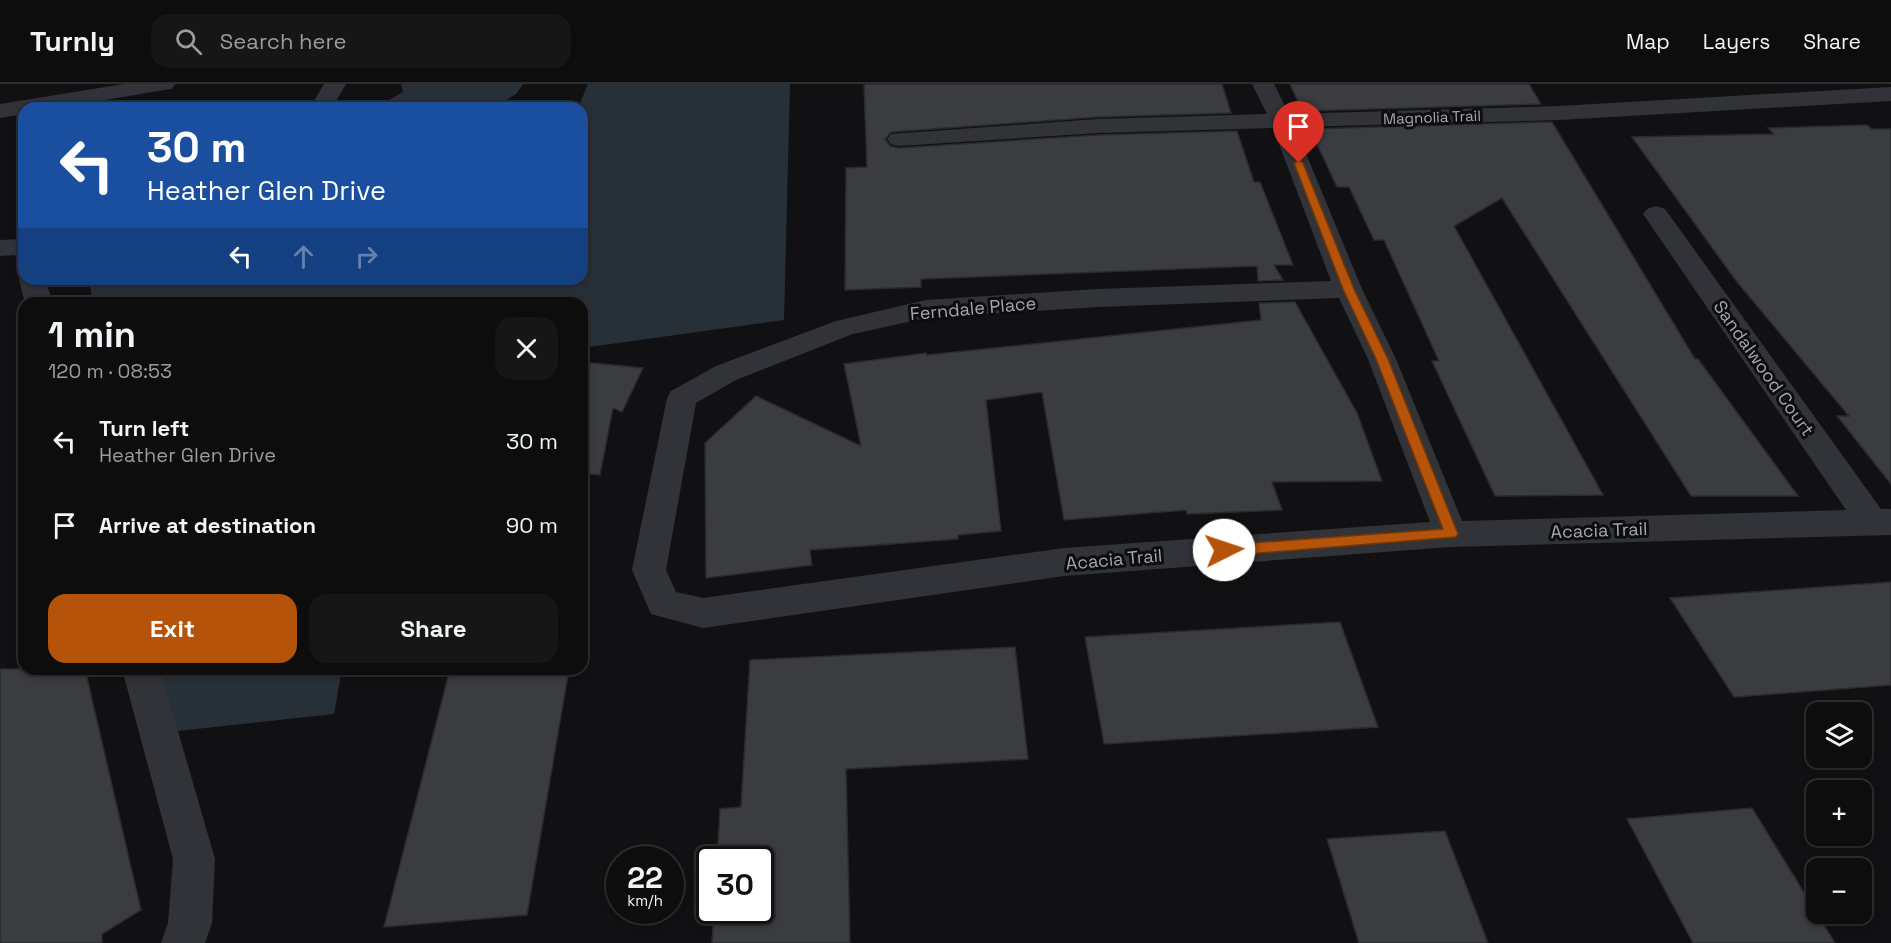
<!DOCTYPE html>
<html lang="en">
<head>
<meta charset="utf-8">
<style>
  :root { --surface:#0d0d0e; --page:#161617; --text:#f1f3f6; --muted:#9a9c9e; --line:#2d2d2e; --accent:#b45309 }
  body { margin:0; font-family:"Space Grotesk",sans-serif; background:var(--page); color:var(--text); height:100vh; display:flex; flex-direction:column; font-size:22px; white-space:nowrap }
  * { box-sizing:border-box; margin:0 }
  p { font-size:20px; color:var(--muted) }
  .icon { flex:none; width:33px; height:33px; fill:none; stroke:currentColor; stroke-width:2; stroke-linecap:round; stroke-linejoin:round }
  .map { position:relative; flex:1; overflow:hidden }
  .panel { position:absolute; left:18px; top:213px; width:570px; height:378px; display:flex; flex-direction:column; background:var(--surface); border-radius:18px; box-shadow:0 3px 9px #0003,0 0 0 2px var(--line) }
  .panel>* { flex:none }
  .top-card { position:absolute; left:18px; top:18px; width:570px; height:183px; border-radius:18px; box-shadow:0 3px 9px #0003,0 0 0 2px var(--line); background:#1a4fa0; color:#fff; overflow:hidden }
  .tools { position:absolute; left:1806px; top:618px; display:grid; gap:12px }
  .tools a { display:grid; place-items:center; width:66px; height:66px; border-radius:12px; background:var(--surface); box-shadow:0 3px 9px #0003,0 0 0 2px var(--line); font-size:30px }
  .speed { position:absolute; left:606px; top:762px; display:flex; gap:12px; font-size:30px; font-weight:700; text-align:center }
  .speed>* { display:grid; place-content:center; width:78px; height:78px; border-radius:50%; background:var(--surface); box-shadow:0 3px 9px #0003,0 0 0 2px var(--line); line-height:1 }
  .speed small { font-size:15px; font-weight:400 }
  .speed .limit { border:3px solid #111; border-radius:9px; background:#fff; color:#111 }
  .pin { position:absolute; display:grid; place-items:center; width:51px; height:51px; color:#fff; margin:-62px -26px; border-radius:50% 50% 50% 0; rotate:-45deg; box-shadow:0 0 6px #0007 }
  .pin .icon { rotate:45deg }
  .me { position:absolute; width:66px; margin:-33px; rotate:86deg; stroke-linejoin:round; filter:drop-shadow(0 0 4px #0008) }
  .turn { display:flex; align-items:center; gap:21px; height:126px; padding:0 30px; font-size:27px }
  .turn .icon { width:78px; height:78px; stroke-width:2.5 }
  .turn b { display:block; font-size:42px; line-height:51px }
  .lanes { display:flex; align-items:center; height:57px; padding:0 30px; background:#0003; justify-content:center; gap:30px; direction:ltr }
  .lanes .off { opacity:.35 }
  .round { display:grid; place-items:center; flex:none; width:63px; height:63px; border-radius:18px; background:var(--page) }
  .headline { display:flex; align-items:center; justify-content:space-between; height:102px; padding:0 30px }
  h1 { font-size:36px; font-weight:800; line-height:45px }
  .primary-button { display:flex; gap:12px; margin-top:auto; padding:12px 30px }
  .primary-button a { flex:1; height:69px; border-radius:18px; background:var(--accent); color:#fff; font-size:24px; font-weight:800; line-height:69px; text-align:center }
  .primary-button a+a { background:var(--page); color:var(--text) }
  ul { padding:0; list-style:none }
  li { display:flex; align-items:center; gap:18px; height:84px; padding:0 30px }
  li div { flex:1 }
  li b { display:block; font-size:22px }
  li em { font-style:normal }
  header { display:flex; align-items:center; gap:36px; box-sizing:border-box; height:84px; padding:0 30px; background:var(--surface); border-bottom:2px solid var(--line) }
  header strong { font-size:28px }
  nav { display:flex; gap:33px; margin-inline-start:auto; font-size:21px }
  .search { width:420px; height:54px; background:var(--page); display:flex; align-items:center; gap:15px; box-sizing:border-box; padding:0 21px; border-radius:18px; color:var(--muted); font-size:22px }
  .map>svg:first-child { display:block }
  .water { fill:#273037 }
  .building { fill:#3b3c40; stroke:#2b2b2f; stroke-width:1.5 }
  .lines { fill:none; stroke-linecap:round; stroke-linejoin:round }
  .minor { fill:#323338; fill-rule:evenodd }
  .route { fill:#b45309; stroke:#753606; stroke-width:1.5 }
  .labels { text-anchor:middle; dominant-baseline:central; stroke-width:6; stroke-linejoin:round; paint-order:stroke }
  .far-street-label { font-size:15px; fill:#a2a8b4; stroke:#0d0c0e }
  .street-label { font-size:18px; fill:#a2a8b4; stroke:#0d0c0e }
</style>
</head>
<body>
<header>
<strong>Turnly</strong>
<div class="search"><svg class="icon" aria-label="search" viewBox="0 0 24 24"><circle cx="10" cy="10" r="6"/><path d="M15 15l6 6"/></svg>Search here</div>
<nav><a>Map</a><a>Layers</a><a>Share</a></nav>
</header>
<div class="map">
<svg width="1891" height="859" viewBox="0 0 1891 859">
  <rect width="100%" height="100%" fill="#111113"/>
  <g class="water">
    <path d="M 401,0 L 523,0 L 516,10 L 493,24 L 375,24 L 403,8 Z"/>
    <path d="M 588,0 L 790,0 L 784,236 L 582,264 L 582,219 L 93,219 L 89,195 L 582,195 L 582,24 L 578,24 Z"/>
    <path d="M 157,585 L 342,585 L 334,630 L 168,648 Z"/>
  </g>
  <g class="building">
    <path d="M 864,0 L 1222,0 L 1231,29 L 1098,33 L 891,48 L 885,55 L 890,62 L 899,64 L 1098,51 L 1237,47 L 1254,98 L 1260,98 L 1293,181 L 1274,181 L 1283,196 L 1258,197 L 1257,182 L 921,195 L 921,203 L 845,206 L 846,84 L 867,83 Z"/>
    <path d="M 1290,0 L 1529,0 L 1541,20 L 1302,27 Z"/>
    <path d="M 1552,38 L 1695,275 L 1698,275 L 1798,412 L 1691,412 L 1502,114 L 1454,142 L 1603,411 L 1495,412 L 1432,277 L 1439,277 L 1384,156 L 1374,156 L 1349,103 L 1337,103 L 1310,45 Z"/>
    <path d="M 1867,41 L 1872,45 L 1891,45 L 1891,400 L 1837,332 L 1849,332 L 1737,198 L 1632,53 L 1774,50 L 1768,44 Z"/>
    <path d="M 1295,218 L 1357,329 L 1382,397 L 1272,398 L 1282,426 L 1187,430 L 1186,426 L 1064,436 L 1042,308 L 986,316 L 1001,447 L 958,451 L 958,455 L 810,466 L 812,481 L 706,494 L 705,359 L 756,312 L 861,362 L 844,280 L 926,269 L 927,271 L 1261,236 L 1259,219 Z"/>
    <path d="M 582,278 L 643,284 L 622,328 L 613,324 L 600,391 L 582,389 Z"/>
    <path d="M 1891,498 L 1891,601 L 1734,613 L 1670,514 Z"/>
    <path d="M 1340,538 L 1378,643 L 1104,660 L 1085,553 Z"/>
    <path d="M 1015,563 L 1028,675 L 846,685 L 850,859 L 712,859 L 714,826 L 760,826 L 760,776 L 717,776 L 720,725 L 741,723 L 750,576 Z"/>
    <path d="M 0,585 L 85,585 L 141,826 L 102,850 L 102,859 L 0,859 Z"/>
    <path d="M 450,585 L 569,585 L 527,831 L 384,843 Z"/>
    <path d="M 1752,724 L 1835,859 L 1693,859 L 1627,735 Z"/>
    <path d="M 1445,747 L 1488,859 L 1359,859 L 1327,755 Z"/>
  </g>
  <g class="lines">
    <g class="minor">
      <path d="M 124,0 L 175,0 L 172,5 L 164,6 L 58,24 L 24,24 L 24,30 L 0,34 L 0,20 Z"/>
      <path d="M 324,0 L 346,0 L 332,24 L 310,24 Z"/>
      <path d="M 1252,0 L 1274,0 L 1289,30 L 1559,22 L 1891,3 L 1891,17 L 1559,36 L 1295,43 L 1362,205 L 1396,275 L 1462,437 L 1846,426 L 1643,130 L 1647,125 L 1656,122 L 1665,125 L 1881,425 L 1891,425 L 1891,451 L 1451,463 L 1064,492 L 703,544 L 651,530 L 632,486 L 667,314 L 671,307 L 716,282 L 836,237 L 926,216 L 1098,205 L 1331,197 L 1273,44 L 1098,49 L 899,62 L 891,60 L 887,55 L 891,50 L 1098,35 L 1267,30 ZM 1339,214 L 1368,275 L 1430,438 L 1064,464 L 703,514 L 676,508 L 666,486 L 696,319 L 736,296 L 853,250 L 926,234 L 1098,223 Z"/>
      <path d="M 24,155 L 24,175 L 14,171 L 0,172 L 0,156 Z"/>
      <path d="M 23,189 L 24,195 L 45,195 L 53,219 L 25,219 L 19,195 Z"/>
      <path d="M 122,585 L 160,585 L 215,775 L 212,839 L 205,859 L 161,859 L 168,839 L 173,775 Z"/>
    </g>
  </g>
  <path class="route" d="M 1299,76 L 1303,79 L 1354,205 L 1388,275 L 1458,450 L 1456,453 L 1224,472 L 1217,466 L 1224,461 L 1443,445 L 1376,275 L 1343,205 L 1294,79 Z"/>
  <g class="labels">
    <g class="far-street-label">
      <text transform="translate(1432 33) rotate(-2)">Magnolia Trail</text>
    </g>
    <g class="street-label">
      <text transform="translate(973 224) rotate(-5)">Ferndale Place</text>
      <text transform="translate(1764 284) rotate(55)">Sandalwood Court</text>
      <text transform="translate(1599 446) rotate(-2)">Acacia Trail</text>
      <text transform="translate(1114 475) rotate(-5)">Acacia Trail</text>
    </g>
  </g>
</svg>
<div class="tools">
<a><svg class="icon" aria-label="layers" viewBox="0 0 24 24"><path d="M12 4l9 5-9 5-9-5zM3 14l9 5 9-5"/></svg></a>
<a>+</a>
<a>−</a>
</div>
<div class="speed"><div>22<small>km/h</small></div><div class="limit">30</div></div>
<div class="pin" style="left:1299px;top:79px;background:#d93025"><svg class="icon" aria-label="arrive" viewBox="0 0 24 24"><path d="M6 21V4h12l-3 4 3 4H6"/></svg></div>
<svg class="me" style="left:1224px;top:466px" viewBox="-20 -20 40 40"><circle r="19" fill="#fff"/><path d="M0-13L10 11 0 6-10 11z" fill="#b45309"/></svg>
<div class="top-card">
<div class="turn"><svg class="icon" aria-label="left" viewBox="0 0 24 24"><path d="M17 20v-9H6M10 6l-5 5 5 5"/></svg><div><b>30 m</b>Heather Glen Drive</div></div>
<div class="lanes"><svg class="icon" aria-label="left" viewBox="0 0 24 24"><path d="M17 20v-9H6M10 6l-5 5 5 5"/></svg><svg class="icon off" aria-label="ahead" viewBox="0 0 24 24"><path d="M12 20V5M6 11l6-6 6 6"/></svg><svg class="icon off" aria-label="right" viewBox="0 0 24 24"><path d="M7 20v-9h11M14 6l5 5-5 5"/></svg></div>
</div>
<section class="panel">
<div class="headline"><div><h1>1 min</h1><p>120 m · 08:53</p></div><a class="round"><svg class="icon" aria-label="close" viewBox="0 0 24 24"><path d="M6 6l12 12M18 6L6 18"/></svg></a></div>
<ul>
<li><svg class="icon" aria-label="left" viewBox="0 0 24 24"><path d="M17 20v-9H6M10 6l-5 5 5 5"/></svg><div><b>Turn left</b><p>Heather Glen Drive</p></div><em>30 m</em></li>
<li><svg class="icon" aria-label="arrive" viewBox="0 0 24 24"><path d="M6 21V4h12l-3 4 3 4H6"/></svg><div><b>Arrive at destination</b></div><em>90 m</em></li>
</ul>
<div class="primary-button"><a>Exit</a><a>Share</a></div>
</section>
</div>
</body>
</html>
